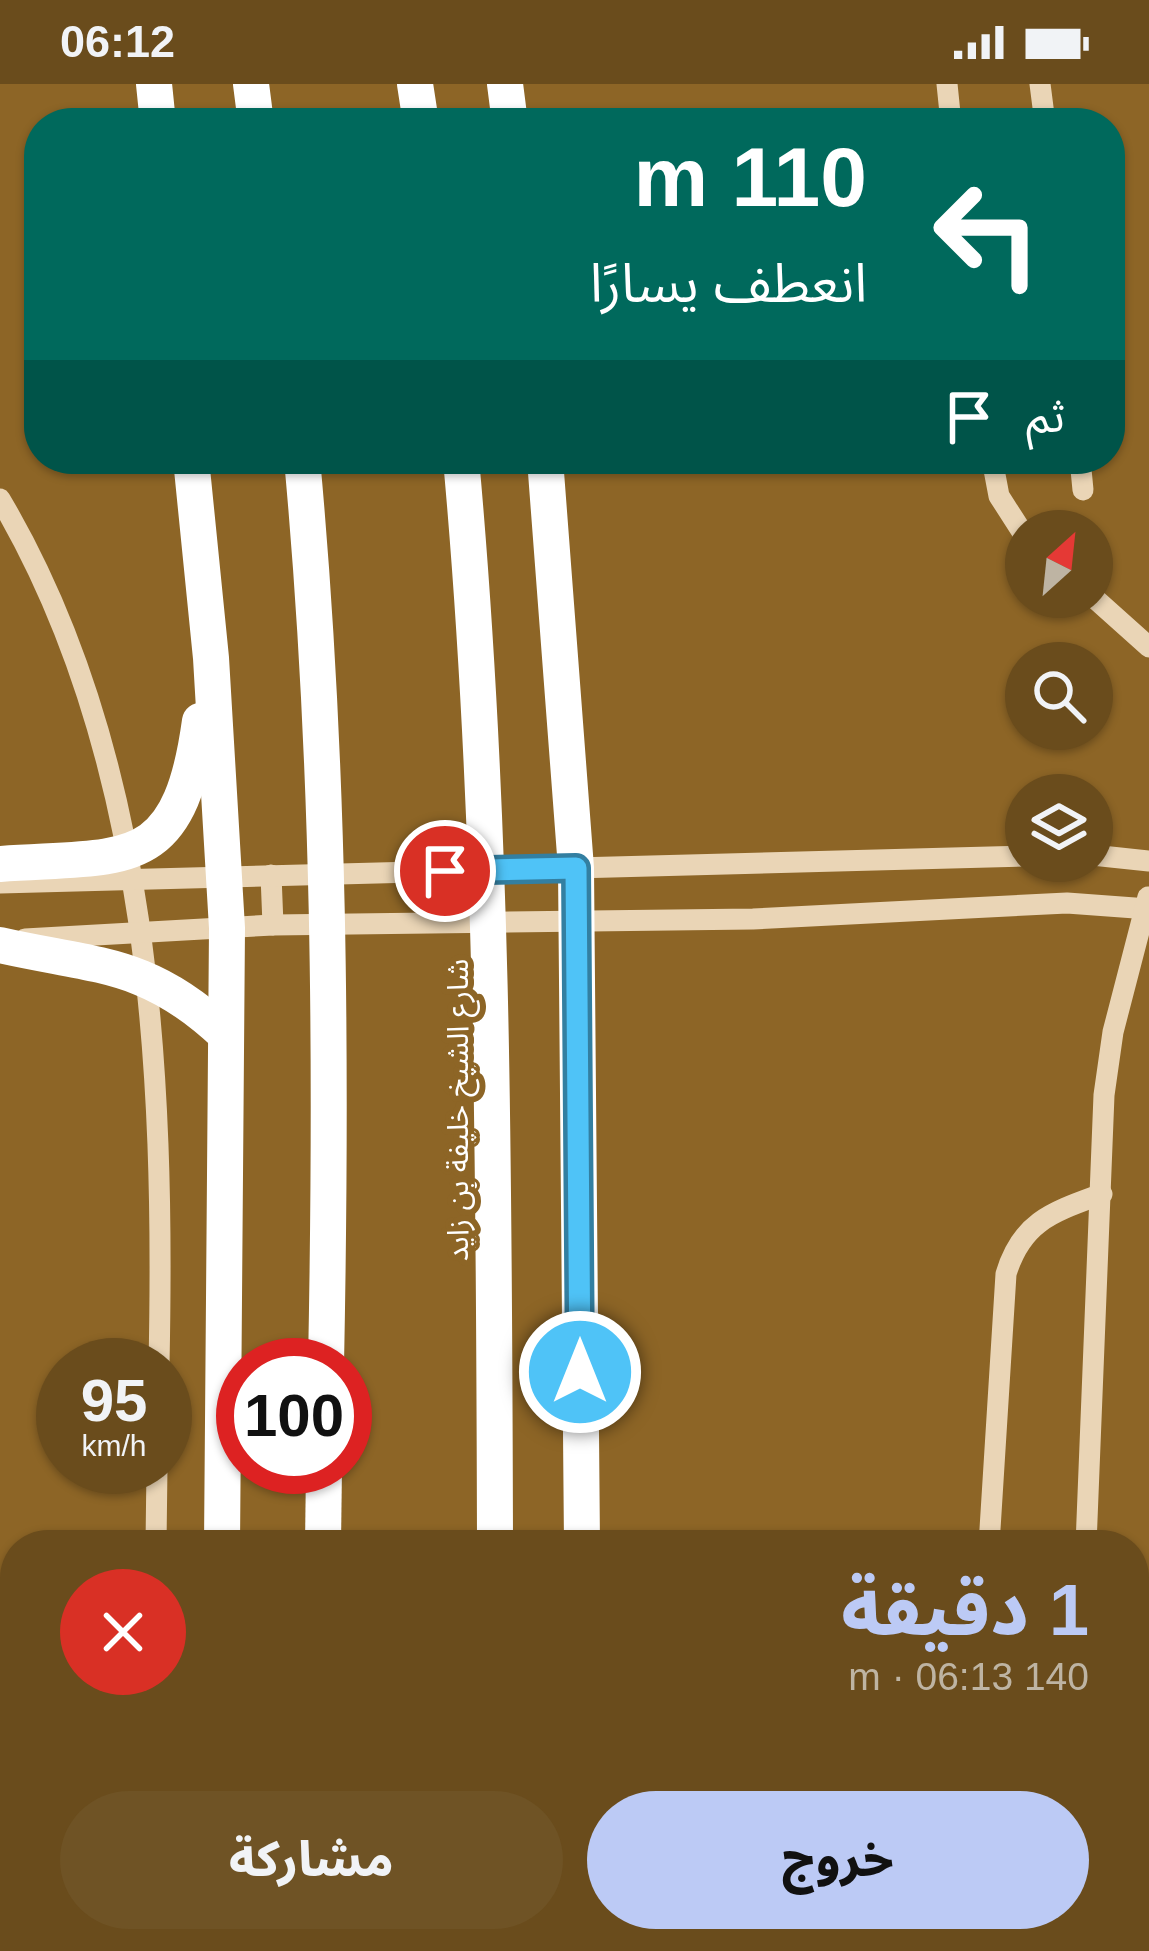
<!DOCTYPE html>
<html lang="ar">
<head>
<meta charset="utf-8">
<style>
  :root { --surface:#6a4c1c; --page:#6f5325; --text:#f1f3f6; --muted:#beb4a3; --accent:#bccaf5 }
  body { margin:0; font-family:Helvetica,"Noto Sans Arabic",sans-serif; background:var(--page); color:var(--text); direction:rtl; height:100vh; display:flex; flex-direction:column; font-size:45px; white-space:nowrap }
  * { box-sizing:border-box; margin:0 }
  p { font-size:39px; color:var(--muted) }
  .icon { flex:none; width:66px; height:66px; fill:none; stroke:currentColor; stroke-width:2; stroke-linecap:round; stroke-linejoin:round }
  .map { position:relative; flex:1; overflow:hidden; direction:ltr }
  .drawer { position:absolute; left:0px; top:1446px; width:1149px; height:423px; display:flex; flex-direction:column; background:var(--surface); border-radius:48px 48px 0 0; box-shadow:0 3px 9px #0004; direction:rtl }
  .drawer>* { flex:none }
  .top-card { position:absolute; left:24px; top:24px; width:1101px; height:366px; border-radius:48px; box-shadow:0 3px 9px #0004; direction:rtl; background:#00695c; color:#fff; overflow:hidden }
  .needle { width:78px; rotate:27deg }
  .buttons { position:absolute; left:1005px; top:426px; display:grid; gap:24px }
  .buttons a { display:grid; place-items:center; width:108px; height:108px; border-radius:50%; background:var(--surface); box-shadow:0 3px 9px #0004; font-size:60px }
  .speed { position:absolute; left:36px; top:1254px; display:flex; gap:24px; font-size:60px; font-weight:700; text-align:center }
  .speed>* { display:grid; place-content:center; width:156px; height:156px; border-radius:50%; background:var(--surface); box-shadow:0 3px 9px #0004; line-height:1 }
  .speed small { font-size:30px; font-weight:400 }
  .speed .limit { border:18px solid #d22; background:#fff; color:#111 }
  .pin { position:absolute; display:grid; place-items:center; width:102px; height:102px; color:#fff; margin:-51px; border:6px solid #fff; border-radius:50%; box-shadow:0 3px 12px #0007 }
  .me { position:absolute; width:132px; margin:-66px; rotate:0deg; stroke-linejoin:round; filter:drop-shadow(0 0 9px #0008) }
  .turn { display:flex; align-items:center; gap:42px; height:252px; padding:0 60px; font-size:54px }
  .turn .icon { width:156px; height:156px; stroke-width:2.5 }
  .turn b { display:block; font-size:84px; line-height:102px }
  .then { display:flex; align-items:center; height:114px; padding:0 60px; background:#0003; gap:24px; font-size:45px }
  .round { display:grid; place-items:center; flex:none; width:126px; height:126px; border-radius:63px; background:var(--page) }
  .summary { display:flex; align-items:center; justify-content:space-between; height:204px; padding:0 60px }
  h1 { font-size:72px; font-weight:800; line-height:90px; color:var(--accent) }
  .button { display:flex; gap:24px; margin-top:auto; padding:24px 60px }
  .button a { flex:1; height:138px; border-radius:72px; background:var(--accent); color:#111; font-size:48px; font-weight:800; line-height:138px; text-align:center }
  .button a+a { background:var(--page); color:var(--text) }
  .status { display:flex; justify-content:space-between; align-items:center; height:84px; padding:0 60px; background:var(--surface); direction:ltr }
  .status svg { height:33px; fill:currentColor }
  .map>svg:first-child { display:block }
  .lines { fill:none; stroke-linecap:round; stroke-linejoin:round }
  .minor { stroke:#ead5b6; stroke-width:21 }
  .highway { stroke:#fff; stroke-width:36 }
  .route-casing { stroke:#337fa1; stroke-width:30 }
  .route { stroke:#4fc3f7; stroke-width:21 }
  .labels { text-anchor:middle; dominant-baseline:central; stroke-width:12; stroke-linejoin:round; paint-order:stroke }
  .street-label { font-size:30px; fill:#fff; stroke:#8d6526 }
</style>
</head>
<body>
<div class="status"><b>06:12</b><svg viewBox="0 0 49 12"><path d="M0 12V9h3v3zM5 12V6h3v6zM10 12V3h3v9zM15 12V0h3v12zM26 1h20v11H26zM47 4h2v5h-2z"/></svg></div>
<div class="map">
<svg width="1149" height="1867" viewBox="0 0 1149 1867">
  <rect width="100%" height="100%" fill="#8d6526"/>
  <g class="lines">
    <g class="minor">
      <path d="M 947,0 L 951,39"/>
      <path d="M 1040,0 L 1045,39"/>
      <path d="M 992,375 L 999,412 L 1026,454"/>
      <path d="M 1080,375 L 1083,406"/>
      <path d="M 0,415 C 151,670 165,992 159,1281"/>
      <path d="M 1092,512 L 1149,563"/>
      <path d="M 1092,771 L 1149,777"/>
      <path d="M 271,791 L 273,841"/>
      <path d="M 0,799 L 1026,772"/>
      <path d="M 25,855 L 273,841 L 753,835 L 1067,819 L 1149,825"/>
      <path d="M 156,1461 L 157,1383"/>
      <path d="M 989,1461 L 1006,1190 C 1022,1137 1053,1128 1102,1110"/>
      <path d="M 1086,1461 L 1104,1011 L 1113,948 L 1148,813"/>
      <path d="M 1134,1830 L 1149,1851"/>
      <path d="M 147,1867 L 147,1854"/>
      <path d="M 969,1867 L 970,1854"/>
    </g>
    <g class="highway">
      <path d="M 154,0 L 158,39"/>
      <path d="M 251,0 L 256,39"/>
      <path d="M 415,0 L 421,39"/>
      <path d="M 505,0 L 510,39"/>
      <path d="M 191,375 L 211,574 L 227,844 L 222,1461"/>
      <path d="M 302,375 C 330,677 332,978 326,1281"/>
      <path d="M 461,375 C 494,737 494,1098 495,1461"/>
      <path d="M 545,375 L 576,784 L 582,1461"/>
      <path d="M 0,780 C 126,771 179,790 200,637"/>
      <path d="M 0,861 C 97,883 148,877 226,951"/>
      <path d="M 323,1461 L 324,1383"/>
      <path d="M 240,1854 L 241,1867"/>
      <path d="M 496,1854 L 496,1867"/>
      <path d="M 587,1854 L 587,1867"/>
      <path d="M 316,1867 L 316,1854"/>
    </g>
  </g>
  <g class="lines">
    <defs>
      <path id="route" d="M 445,787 L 576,784 L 580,1288"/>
    </defs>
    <use href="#route" class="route-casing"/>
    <use href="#route" class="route"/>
  </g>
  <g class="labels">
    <g class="street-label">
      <text transform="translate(457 1026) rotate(-90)">شارع الشيخ خليفة بن زايد</text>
    </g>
  </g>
</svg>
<div class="buttons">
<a><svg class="needle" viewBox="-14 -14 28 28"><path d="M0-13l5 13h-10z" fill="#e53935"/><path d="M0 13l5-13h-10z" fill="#beb4a3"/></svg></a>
<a><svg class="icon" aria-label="search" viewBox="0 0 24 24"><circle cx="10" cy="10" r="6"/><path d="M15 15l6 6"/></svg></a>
<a><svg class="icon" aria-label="layers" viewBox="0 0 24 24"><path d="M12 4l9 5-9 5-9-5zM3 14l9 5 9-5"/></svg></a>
</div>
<div class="speed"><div>95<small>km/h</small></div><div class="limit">100</div></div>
<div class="pin" style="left:445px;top:787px;background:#d93025"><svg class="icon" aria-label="arrive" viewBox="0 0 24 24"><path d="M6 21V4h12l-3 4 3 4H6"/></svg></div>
<svg class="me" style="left:580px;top:1288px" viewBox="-20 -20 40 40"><circle r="17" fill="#4fc3f7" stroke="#fff" stroke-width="3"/><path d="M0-11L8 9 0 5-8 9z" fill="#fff"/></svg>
<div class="top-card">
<div class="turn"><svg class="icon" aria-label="left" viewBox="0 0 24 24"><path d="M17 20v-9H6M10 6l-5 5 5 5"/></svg><div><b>110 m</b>انعطف يسارًا</div></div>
<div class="then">ثم<svg class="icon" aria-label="arrive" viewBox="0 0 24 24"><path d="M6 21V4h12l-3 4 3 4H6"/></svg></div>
</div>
<section class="drawer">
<div class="summary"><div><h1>1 دقيقة</h1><p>140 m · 06:13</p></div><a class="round" style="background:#d93025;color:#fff"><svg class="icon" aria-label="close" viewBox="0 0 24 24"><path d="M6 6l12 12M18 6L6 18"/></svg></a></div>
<div class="button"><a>خروج</a><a>مشاركة</a></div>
</section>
</div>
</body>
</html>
